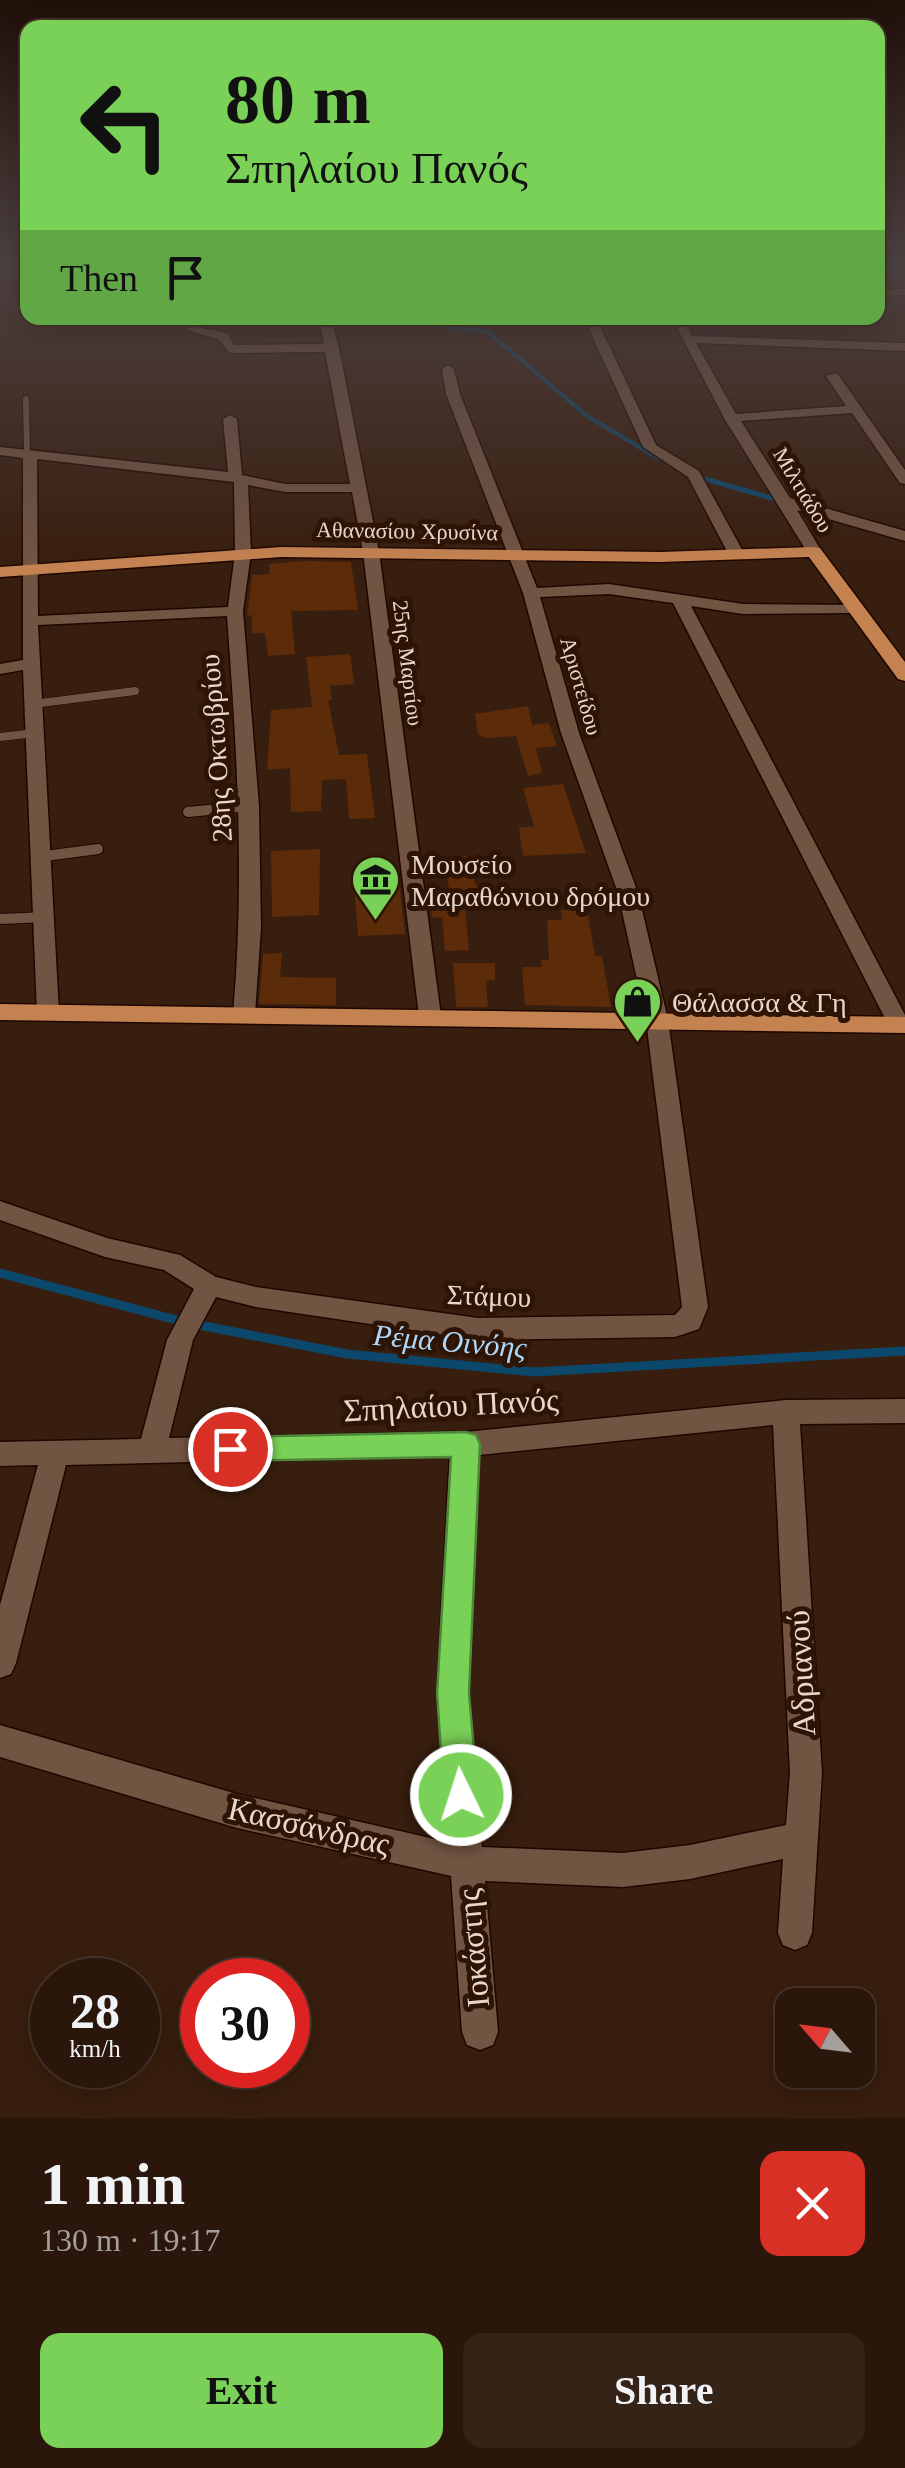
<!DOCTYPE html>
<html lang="en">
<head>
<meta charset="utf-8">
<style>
  :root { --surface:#2a160a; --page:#362318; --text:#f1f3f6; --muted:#a59f9c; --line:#46352b; --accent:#7ad157 }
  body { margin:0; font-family:Georgia,serif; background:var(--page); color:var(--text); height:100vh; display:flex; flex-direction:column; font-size:38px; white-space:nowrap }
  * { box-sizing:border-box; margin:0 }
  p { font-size:32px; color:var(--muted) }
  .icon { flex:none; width:55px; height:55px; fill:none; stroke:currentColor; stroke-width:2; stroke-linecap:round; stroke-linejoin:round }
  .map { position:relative; height:2118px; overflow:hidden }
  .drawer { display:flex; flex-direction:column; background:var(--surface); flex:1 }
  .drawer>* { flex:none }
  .top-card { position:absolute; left:20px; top:20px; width:865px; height:305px; border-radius:20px; box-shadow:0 5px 25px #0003,0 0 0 2px var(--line); background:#7ad157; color:#111; overflow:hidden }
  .needle { width:65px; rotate:298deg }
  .controls { position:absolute; left:775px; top:1988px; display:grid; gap:20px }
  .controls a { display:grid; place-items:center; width:100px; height:100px; border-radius:20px; background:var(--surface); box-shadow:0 5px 25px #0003,0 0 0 2px var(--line); font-size:50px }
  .speed { position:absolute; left:30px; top:1958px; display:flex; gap:20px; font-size:50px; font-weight:700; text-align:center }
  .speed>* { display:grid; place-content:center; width:130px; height:130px; border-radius:50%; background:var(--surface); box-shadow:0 5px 25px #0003,0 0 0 2px var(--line); line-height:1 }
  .speed small { font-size:25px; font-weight:400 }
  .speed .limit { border:15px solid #d22; background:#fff; color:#111 }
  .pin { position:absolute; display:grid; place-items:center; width:85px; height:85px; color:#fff; margin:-42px; border:5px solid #fff; border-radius:50%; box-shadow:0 2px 10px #0007 }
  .me { position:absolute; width:110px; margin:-55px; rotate:356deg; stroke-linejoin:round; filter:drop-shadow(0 0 8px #0008) }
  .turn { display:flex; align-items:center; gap:35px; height:210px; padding:0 40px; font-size:45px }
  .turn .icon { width:130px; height:130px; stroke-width:2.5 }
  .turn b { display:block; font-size:70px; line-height:85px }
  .then { display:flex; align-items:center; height:95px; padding:0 40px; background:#0003; gap:20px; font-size:38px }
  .round { display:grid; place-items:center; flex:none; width:105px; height:105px; border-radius:20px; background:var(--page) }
  .head { display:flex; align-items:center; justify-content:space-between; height:170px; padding:0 40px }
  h1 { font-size:60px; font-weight:800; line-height:75px }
  .cta { display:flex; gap:20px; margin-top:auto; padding:20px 40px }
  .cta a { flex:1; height:115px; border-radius:20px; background:var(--accent); color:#111; font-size:40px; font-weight:800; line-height:115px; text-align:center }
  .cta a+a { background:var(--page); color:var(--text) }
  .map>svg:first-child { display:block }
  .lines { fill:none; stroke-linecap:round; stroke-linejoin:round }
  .stream-far2 { stroke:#0c486c; stroke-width:4 }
  .stream-far1 { stroke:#0c486c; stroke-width:5 }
  .stream { stroke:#0c486c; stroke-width:9 }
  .building { fill:#5c2b09 }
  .service-far2-casing { stroke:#1e0700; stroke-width:8 }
  .service-far1-casing { stroke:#1e0700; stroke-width:9 }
  .service-casing { stroke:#1e0700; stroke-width:12 }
  .minor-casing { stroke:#1e0700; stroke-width:3 }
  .primary-casing { stroke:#1e0700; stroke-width:3 }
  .service-far2 { stroke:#725442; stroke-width:6 }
  .service-far1 { stroke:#725442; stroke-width:8 }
  .service { stroke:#725442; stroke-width:10 }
  .minor { fill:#725442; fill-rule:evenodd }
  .primary { fill:#c58251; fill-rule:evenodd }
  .route { fill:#7ad157; stroke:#4f8839; stroke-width:2.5 }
  .labels { text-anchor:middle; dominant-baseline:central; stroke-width:10; stroke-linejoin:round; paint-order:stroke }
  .far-street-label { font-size:22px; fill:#e9d7cd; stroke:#2e1405 }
  .street-label { font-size:28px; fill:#e9d7cd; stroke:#2e1405 }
  .poi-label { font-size:28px; fill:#e9d7cd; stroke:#2e1405; text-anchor:start }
  .water-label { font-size:30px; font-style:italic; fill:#abd8fb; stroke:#2e1405 }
  .near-street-label { font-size:32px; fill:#e9d7cd; stroke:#2e1405 }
</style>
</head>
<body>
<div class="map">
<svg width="905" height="2118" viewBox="0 0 905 2118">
  <rect width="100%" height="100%" fill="#381e0e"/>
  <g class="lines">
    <g class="stream-far2">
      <path d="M 387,318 L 488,332 L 587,416 L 658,458"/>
      <path d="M 706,479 L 720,483"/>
    </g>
    <path class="stream-far1" d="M 712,481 L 782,501"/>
    <path class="stream" d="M 0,1273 L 184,1322 L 347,1354 L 534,1372 L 905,1351"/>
  </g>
  <g class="building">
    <path d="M 305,561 L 351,562 L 358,610 L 291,611 L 295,654 L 268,656 L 265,633 L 252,633 L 252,615 L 247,616 L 252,575 L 270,574 L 269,564 Z"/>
    <path d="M 350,654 L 354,684 L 330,686 L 332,699 L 328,700 L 339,755 L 367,754 L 375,818 L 349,819 L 346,779 L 322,780 L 321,811 L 291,812 L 290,768 L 267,770 L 271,710 L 312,707 L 306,657 Z"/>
    <path d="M 528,706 L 532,725 L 549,723 L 557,746 L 536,748 L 542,773 L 528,776 L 516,736 L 484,738 L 478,734 L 475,714 Z"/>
    <path d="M 563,784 L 586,853 L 523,856 L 519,828 L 534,826 L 523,788 Z"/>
    <path d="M 320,849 L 319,915 L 272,917 L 271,851 Z"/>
    <path d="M 468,856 L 476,886 L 481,886 L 484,908 L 465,909 L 469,950 L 445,951 L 442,917 L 432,918 L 429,895 L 450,894 L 444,858 Z"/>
    <path d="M 399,881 L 405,934 L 358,936 L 354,883 Z"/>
    <path d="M 587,909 L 595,956 L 602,956 L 611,1007 L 525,1005 L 522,967 L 542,967 L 541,960 L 549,960 L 547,920 L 562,920 L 561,910 Z"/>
    <path d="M 282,953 L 280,977 L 336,978 L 336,1005 L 259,1004 L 263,954 Z"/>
    <path d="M 453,963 L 495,963 L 495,980 L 486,981 L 488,1007 L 456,1007 Z"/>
  </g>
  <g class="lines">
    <defs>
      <path id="service-far2" d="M 26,399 L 27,455"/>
      <g id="service-far1">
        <path d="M 33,704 L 135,691"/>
        <path d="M 0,737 L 35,733"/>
      </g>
      <g id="service">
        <path d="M 188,812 L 250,806"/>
        <path d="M 45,856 L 98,849"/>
        <path d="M 0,919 L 47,917"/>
      </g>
      <g id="minor">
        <path d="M 905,289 L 905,295 L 878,296 L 878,290 Z"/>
        <path d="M 319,318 L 331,318 L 339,348 L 379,552 L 441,1016 L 430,1023 L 419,1016 L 363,552 L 352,492 L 285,492 L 248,485 L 251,553 L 243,611 L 259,806 L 261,928 L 255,1014 L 244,1021 L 233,1014 C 245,880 237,750 227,616 L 38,625 L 59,1013 L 56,1018 L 40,1018 L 37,1013 L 23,670 L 0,674 L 0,664 L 23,660 L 23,458 L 0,455 L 0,447 L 228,472 L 223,419 L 230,415 L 237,419 L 242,475 L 285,484 L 350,484 L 325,352 L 230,353 L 218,339 L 186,330 L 192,326 L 227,333 L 234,345 L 324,344 ZM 37,459 L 234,482 L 235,553 L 228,607 L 38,616 Z"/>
        <path d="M 584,318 L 596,318 L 656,445 L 699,471 L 745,555 L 742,558 L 729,555 L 688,477 L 643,447 Z"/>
        <path d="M 672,318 L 684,318 L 692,336 L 905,343 L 905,351 L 696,343 L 736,414 L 846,406 L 826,376 L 837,373 L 905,470 L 905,484 L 900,483 L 852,413 L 741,421 L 790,498 L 905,531 L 905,541 L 797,510 L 822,552 L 809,555 L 724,418 Z"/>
        <path d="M 448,365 L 454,369 L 460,394 L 537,588 L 609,584 L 743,604 L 863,605 L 863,611 L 857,613 L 743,614 L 691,606 L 905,1015 L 905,1031 L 891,1030 L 673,603 L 609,594 L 540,597 L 579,733 L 638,893 L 668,1020 L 708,1307 L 699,1329 L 675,1337 L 478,1340 L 256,1307 L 216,1297 L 193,1340 L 169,1438 L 465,1432 L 786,1400 L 905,1399 L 905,1423 L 800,1424 L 822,1773 L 812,1933 L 807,1945 L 795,1950 L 783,1945 L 778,1933 L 783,1859 L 690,1879 L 623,1887 L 485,1881 L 498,2032 L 493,2045 L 480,2050 L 467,2045 L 462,2032 L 451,1876 L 237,1828 L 0,1757 L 0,1725 L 237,1794 L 448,1842 L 437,1693 L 450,1456 L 66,1465 L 16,1663 L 11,1674 L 0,1678 L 0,1605 L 38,1465 L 0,1466 L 0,1442 L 141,1439 L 167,1340 L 194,1289 L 164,1270 L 105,1257 L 0,1220 L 0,1201 L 107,1238 L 180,1255 L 216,1277 L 256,1287 L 478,1318 L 675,1315 L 682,1307 L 646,1020 L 618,893 L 561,733 L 523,593 L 446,394 L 442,369 ZM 773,1425 L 790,1773 L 786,1825 L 690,1845 L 623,1853 L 482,1847 L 469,1693 L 479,1455 Z"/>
      </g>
      <g id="primary">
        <path d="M 281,547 L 660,552 L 814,547 L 820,548 L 905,662 L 905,681 L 898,679 L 809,557 L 660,562 L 281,557 L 0,577 L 0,567 Z"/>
        <path d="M 0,1004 L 905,1017 L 905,1033 L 0,1020 Z"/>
      </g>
    </defs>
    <use href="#service-far2" class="service-far2-casing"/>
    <use href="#service-far1" class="service-far1-casing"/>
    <use href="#service" class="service-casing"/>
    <use href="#minor" class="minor-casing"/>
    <use href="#primary" class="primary-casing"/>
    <use href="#service-far2" class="service-far2"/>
    <use href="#service-far1" class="service-far1"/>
    <use href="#service" class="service"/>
    <use href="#minor" class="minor"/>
    <use href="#primary" class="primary"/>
  </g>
  <linearGradient id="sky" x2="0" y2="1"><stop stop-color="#1f1008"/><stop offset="0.47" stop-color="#4d4141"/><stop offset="1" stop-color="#4d4141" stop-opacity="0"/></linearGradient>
  <rect width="905" height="563" fill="url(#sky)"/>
  <path class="route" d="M 466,1432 L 476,1435 L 480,1444 L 469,1693 L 478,1795 L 473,1807 L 461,1811 L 449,1807 L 444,1795 L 437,1693 L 451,1457 L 230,1461 L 220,1458 L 216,1449 L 220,1440 L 230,1437 Z"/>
  <defs>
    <symbol id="museum-pin" viewBox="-11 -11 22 30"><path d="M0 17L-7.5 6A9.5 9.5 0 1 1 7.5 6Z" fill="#7ad157" stroke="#2e1405"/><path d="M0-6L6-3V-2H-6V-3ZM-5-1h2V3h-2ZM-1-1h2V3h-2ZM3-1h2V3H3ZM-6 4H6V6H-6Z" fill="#111"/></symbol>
    <symbol id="shop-pin" viewBox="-11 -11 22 30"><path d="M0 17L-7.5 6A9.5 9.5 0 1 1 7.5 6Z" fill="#7ad157" stroke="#2e1405"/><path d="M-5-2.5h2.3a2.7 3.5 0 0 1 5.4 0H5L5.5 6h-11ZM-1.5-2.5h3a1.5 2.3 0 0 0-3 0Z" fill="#111"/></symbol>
  </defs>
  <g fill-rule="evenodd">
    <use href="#museum-pin" x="348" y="852" width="55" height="75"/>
    <use href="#shop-pin" x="610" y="974" width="55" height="75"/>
  </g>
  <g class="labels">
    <g class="far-street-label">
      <text transform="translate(803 490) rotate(59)">Μιλτιάδου</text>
      <text transform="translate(407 531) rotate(1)">Αθανασίου Χρυσίνα</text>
      <text transform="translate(408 663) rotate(83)">25ης Μαρτίου</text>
      <text transform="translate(581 686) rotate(74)">Αριστείδου</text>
    </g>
    <g class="street-label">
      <text transform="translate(216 748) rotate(-94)">28ης Οκτωβρίου</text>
      <text transform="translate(489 1296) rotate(2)">Στάμου</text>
    </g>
    <g class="poi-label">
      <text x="411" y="864">Μουσείο<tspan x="411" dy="32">Μαραθώνιου δρόμου</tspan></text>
      <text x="672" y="1002">Θάλασσα &amp; Γη</text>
    </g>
    <g class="water-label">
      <text transform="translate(450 1341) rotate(5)">Ρέμα Οινόης</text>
    </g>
    <g class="near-street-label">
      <text transform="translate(451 1405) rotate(-3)">Σπηλαίου Πανός</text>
      <text transform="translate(801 1673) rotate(-93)">Αδριανού</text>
      <text transform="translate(309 1826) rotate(13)">Κασσάνδρας</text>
      <text transform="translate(473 1948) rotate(-95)">Ιοκάστης</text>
    </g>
  </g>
</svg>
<div class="controls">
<a><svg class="needle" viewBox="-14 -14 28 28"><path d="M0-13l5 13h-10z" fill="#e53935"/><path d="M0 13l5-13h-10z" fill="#a59f9c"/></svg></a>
</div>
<div class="speed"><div>28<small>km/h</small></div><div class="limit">30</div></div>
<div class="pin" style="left:230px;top:1449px;background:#d93025"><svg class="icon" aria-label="arrive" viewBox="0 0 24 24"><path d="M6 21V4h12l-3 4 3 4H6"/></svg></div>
<svg class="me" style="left:461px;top:1795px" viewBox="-20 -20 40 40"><circle r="17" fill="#7ad157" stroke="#fff" stroke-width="3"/><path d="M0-11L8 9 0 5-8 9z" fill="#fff"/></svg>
<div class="top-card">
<div class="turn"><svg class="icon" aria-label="left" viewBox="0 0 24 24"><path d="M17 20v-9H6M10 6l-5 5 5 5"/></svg><div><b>80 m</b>Σπηλαίου Πανός</div></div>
<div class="then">Then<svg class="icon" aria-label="arrive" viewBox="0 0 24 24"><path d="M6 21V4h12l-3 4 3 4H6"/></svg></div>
</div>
</div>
<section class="drawer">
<div class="head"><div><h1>1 min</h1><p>130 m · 19:17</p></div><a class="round" style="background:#d93025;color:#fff"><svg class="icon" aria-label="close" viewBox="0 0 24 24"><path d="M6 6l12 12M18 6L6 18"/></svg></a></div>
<div class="cta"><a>Exit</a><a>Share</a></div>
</section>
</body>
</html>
